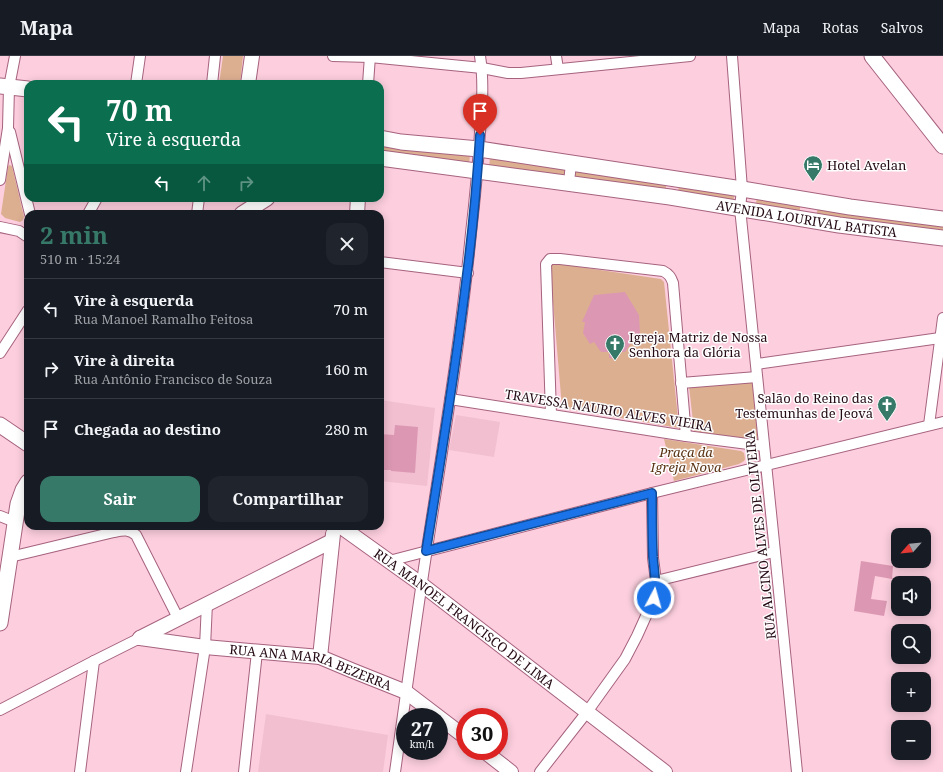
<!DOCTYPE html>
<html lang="pt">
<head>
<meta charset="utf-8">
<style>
  :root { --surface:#171b24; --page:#20242c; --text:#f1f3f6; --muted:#9ea1a6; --line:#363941; --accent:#377968 }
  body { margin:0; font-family:"Noto Serif",serif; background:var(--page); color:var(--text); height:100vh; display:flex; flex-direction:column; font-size:15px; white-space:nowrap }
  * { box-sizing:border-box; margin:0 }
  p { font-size:13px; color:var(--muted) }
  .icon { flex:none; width:22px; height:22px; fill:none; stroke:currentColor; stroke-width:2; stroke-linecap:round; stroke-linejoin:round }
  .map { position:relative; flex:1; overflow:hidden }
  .panel { position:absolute; left:24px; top:154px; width:360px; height:320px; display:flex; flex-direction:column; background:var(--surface); border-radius:12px; box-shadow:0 2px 10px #0003 }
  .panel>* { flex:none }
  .top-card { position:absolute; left:24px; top:24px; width:360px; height:122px; border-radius:12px; box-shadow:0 2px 10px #0003; background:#0b6e4f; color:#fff; overflow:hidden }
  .needle { width:26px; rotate:243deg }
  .buttons { position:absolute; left:891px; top:472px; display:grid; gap:8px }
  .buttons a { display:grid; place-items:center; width:40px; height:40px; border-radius:8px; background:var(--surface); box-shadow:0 2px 10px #0003; font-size:20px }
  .speed { position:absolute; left:396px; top:652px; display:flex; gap:8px; font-size:20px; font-weight:700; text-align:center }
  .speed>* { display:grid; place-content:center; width:52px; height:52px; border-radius:50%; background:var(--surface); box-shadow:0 2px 10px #0003; line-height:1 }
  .speed small { font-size:10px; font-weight:400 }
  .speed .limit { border:6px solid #d22; background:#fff; color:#111 }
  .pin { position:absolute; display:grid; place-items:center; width:34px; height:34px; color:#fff; margin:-41px -17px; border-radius:50% 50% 50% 0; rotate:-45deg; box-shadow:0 0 4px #0007 }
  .pin .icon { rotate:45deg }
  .me { position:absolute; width:44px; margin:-22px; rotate:6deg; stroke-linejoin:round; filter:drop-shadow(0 0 3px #0008) }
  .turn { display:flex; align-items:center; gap:14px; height:84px; padding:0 16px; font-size:18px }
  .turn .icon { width:52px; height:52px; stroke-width:2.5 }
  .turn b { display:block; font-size:28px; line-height:34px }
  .lanes { display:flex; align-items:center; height:38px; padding:0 16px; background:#0003; justify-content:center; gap:20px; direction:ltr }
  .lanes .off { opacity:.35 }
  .round { display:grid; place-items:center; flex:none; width:42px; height:42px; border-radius:12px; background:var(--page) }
  .summary { display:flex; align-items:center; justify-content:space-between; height:68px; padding:0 16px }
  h1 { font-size:24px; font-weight:700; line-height:30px; color:var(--accent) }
  .button { display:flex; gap:8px; margin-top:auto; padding:8px 16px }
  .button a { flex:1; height:46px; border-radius:12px; background:var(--accent); color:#fff; font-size:16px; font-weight:700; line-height:46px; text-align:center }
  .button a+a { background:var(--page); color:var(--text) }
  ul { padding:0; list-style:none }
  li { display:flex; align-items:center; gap:12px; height:60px; padding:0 16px; border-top:1px solid var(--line) }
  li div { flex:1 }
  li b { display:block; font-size:15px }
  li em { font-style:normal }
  header { display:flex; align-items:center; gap:24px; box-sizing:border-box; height:56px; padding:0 20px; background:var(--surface); border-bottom:1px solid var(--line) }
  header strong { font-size:19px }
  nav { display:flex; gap:22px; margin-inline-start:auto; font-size:14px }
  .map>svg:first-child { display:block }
  .built { fill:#f2bfd1 }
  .green { fill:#ddaf91 }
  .building { fill:#dc98b2 }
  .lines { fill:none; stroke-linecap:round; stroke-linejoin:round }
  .street-casing { stroke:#a6627e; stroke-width:12 }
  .secondary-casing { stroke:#a6627e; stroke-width:16 }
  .primary-casing { stroke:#a6627e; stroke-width:17 }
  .street { stroke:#fff; stroke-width:10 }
  .secondary { stroke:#fff; stroke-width:14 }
  .primary { stroke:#fff; stroke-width:15 }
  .route-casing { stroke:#114b97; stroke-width:10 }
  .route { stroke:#1a73e8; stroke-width:7 }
  .labels { text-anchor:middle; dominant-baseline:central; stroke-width:3; stroke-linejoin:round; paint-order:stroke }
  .poi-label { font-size:13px; fill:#240a15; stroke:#fdfdfd; text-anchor:start }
  .street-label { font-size:13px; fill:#240a15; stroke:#fdfdfd }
  .park-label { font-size:13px; font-style:italic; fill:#5a3315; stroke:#fdfdfd }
</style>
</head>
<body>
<header>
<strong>Mapa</strong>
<nav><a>Mapa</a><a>Rotas</a><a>Salvos</a></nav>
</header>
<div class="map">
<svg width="943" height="716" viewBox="0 0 943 716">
  <rect width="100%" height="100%" fill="#fccede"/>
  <g class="built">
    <path d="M 380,344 L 435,352 L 427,430 L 380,425 Z"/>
    <path d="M 456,359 L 500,366 L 494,401 L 449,394 Z"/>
    <path d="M 266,658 L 388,679 L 383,716 L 258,716 Z"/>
  </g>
  <g class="green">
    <path d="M 223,0 L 243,0 L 240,28 L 219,28 Z"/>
    <path d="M 384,85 L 468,99 L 470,100 L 469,108 L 382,96 Z"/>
    <path d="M 490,102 L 565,113 L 564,123 L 489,111 Z"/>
    <path d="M 9,109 L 12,110 L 24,161 L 23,164 L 20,166 L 5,162 L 1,158 L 8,111 Z"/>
    <path d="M 576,112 L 667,127 L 665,135 L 575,124 Z"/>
    <path d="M 679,128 L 735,136 L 733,146 L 678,138 Z"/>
    <path d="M 757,142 L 801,147 L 799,159 L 755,151 Z"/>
    <path d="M 818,151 L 943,168 L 943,175 L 816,160 Z"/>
    <path d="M 553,207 L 661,223 L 664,226 L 679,372 L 562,352 L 550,210 Z"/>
    <path d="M 752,326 L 759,386 L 694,375 L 689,330 Z"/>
    <path d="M 664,383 L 741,395 L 744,397 L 745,403 L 744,405 L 739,408 L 674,425 Z"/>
  </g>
  <g class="building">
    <path d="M 625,236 L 639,259 L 640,277 L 635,286 L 633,284 L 625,296 L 617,296 L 617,303 L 609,302 L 609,296 L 601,296 L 594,286 L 590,288 L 583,277 L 585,266 L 582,266 L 594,239 Z"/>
    <path d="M 395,369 L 418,371 L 415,417 L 391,415 L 391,414 L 380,414 L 380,378 L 394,379 Z"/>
    <path d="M 861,505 L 893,510 L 892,523 L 875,520 L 871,543 L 887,545 L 884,560 L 854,555 Z"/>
  </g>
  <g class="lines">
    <defs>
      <g id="street">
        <path d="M 333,0 L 370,1 L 482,12 L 508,17 L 521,17 L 690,0"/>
        <path d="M 556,0 L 558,13"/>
        <path d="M 732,0 L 742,133 L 740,152 C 760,340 778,528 797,716"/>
        <path d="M 136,28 L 140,0"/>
        <path d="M 212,28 L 215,0"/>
        <path d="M 368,28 L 370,0"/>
        <path d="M 10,76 L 30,158"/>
        <path d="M 0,124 L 8,72 L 9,31 L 15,0"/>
        <path d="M 569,127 L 571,107"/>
        <path d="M 88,158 L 97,142"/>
        <path d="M 197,158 L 199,142"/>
        <path d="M 0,171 L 19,175 L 28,181"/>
        <path d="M 380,206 L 468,217"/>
        <path d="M 0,297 L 28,254"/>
        <path d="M 757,308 L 940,282"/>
        <path d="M 681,327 L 757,321"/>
        <path d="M 450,343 L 686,380 L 764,390"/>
        <path d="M 551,358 L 546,208 L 550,203 L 560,203 L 663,215 C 669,218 671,221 673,227 L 686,380"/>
        <path d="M 929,369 L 943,262"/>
        <path d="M 0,460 L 15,466"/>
        <path d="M 10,501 L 114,476 C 124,474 129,473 136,479 L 178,562"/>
        <path d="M 389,505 L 652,437 L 943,366"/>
        <path d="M 656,525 L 774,496"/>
        <path d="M 0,654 L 94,605 L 140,582"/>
        <path d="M 80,716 L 94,605"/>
        <path d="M 186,716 L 205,591 L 207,547"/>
        <path d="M 244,716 L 257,596"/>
        <path d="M 395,716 C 406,639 416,563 428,486 C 444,383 461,281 471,177 C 475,143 478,110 480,76 C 482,51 484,25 480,0"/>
        <path d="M 540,716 L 587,656 L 625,603 L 637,580 L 651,549 L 655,535 L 656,525 L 653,502 L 652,437"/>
      </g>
      <g id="secondary">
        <path d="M 248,28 L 252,0"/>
        <path d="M 357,158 L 358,142"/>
        <path id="s1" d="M 340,470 L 421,528 L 587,656 L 665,716"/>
        <path id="s2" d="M 140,582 L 205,591 L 320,601 L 351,614 L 406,636 L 465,681"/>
        <path d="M 140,582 L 332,485"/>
        <path d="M 320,601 L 333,478"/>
        <path d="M 484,695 L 511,716"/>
      </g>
      <g id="primary">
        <path d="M 872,0 L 943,90"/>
        <path d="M 0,30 L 28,33"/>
        <path d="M 380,82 L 401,86 L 479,93 L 571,107 L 742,133 L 850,151 L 943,163"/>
        <path id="s3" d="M 380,102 L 670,141 L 839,169 L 943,182"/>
        <path d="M 242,158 L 267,142"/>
        <path d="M 0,369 L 28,388"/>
        <path d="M 0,567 L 18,448 L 23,434 L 28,426"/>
      </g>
    </defs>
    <use href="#street" class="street-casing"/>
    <use href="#secondary" class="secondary-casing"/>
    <use href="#primary" class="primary-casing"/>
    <use href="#street" class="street"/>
    <use href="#secondary" class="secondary"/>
    <use href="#primary" class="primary"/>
  </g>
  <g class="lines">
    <defs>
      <path id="route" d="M 480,79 C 477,126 473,172 467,218 C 456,311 441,403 426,495 L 652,437 C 652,458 652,479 653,501 C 654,515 657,527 654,542"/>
    </defs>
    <use href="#route" class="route-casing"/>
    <use href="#route" class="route"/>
  </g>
  <defs>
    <symbol id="hotel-pin" viewBox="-11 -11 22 30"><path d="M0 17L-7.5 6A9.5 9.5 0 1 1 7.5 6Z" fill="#377968" stroke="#fdfdfd"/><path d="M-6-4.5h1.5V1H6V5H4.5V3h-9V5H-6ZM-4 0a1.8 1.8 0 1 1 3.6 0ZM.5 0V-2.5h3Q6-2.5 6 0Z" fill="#fff"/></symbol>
    <symbol id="church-pin" viewBox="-11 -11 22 30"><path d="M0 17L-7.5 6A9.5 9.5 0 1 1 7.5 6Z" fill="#377968" stroke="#fdfdfd"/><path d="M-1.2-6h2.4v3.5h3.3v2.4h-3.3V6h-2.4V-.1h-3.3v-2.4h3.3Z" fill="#fff"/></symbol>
  </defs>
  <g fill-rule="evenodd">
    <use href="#hotel-pin" x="802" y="98" width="22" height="30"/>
    <use href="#church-pin" x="604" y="277" width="22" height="30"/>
    <use href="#church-pin" x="876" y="338" width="22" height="30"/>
  </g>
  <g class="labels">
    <g class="poi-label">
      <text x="827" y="109">Hotel Avelan</text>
      <text x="629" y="281">Igreja Matriz de Nossa<tspan x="629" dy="15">Senhora da Glória</tspan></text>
      <text x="873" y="342" text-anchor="end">Salão do Reino das<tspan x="873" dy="15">Testemunhas de Jeová</tspan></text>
    </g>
    <g class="street-label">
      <text stroke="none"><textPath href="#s3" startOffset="431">AVENIDA LOURIVAL BATISTA</textPath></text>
      <text transform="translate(609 354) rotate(9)">TRAVESSA NAURIO ALVES VIEIRA</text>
      <text transform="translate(760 479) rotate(-96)">RUA ALCINO ALVES DE OLIVEIRA</text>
      <text stroke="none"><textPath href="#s1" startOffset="155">RUA MANOEL FRANCISCO DE LIMA</textPath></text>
      <text stroke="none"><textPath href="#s2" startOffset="174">RUA ANA MARIA BEZERRA</textPath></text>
    </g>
    <g class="park-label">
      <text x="686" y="396">Praça da<tspan x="686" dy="15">Igreja Nova</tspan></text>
    </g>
  </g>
</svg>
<div class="buttons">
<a><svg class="needle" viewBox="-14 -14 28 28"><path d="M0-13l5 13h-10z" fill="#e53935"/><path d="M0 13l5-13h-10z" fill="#9ea1a6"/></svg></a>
<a><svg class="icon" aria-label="sound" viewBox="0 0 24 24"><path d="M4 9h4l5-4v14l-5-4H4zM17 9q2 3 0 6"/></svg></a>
<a><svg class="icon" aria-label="search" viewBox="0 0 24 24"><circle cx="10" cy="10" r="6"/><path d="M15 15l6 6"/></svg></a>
<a>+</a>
<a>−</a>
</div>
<div class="speed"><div>27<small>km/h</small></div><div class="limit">30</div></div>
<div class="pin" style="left:480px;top:79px;background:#d93025"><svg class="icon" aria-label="arrive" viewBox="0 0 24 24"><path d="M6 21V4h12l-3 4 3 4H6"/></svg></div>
<svg class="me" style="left:654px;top:542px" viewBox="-20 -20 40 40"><circle r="17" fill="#1a73e8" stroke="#fff" stroke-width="3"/><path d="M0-11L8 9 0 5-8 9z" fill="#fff"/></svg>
<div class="top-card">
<div class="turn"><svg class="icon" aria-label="left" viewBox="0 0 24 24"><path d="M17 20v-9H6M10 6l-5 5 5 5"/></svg><div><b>70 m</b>Vire à esquerda</div></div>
<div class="lanes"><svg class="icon" aria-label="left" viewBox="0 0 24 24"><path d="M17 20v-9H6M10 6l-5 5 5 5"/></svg><svg class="icon off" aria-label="ahead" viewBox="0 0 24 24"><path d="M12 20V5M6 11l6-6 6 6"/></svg><svg class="icon off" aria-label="right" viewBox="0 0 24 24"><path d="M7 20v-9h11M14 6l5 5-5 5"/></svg></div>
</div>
<section class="panel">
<div class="summary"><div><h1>2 min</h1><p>510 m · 15:24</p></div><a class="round"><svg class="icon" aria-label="close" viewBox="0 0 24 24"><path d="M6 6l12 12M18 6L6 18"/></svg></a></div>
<ul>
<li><svg class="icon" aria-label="left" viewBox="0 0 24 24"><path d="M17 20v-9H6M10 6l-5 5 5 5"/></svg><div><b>Vire à esquerda</b><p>Rua Manoel Ramalho Feitosa</p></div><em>70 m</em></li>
<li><svg class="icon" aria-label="right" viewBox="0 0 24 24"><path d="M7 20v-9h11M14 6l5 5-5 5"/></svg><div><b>Vire à direita</b><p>Rua Antônio Francisco de Souza</p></div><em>160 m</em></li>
<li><svg class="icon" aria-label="arrive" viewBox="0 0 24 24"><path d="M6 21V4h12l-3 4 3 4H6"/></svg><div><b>Chegada ao destino</b></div><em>280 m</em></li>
</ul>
<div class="button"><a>Sair</a><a>Compartilhar</a></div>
</section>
</div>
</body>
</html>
